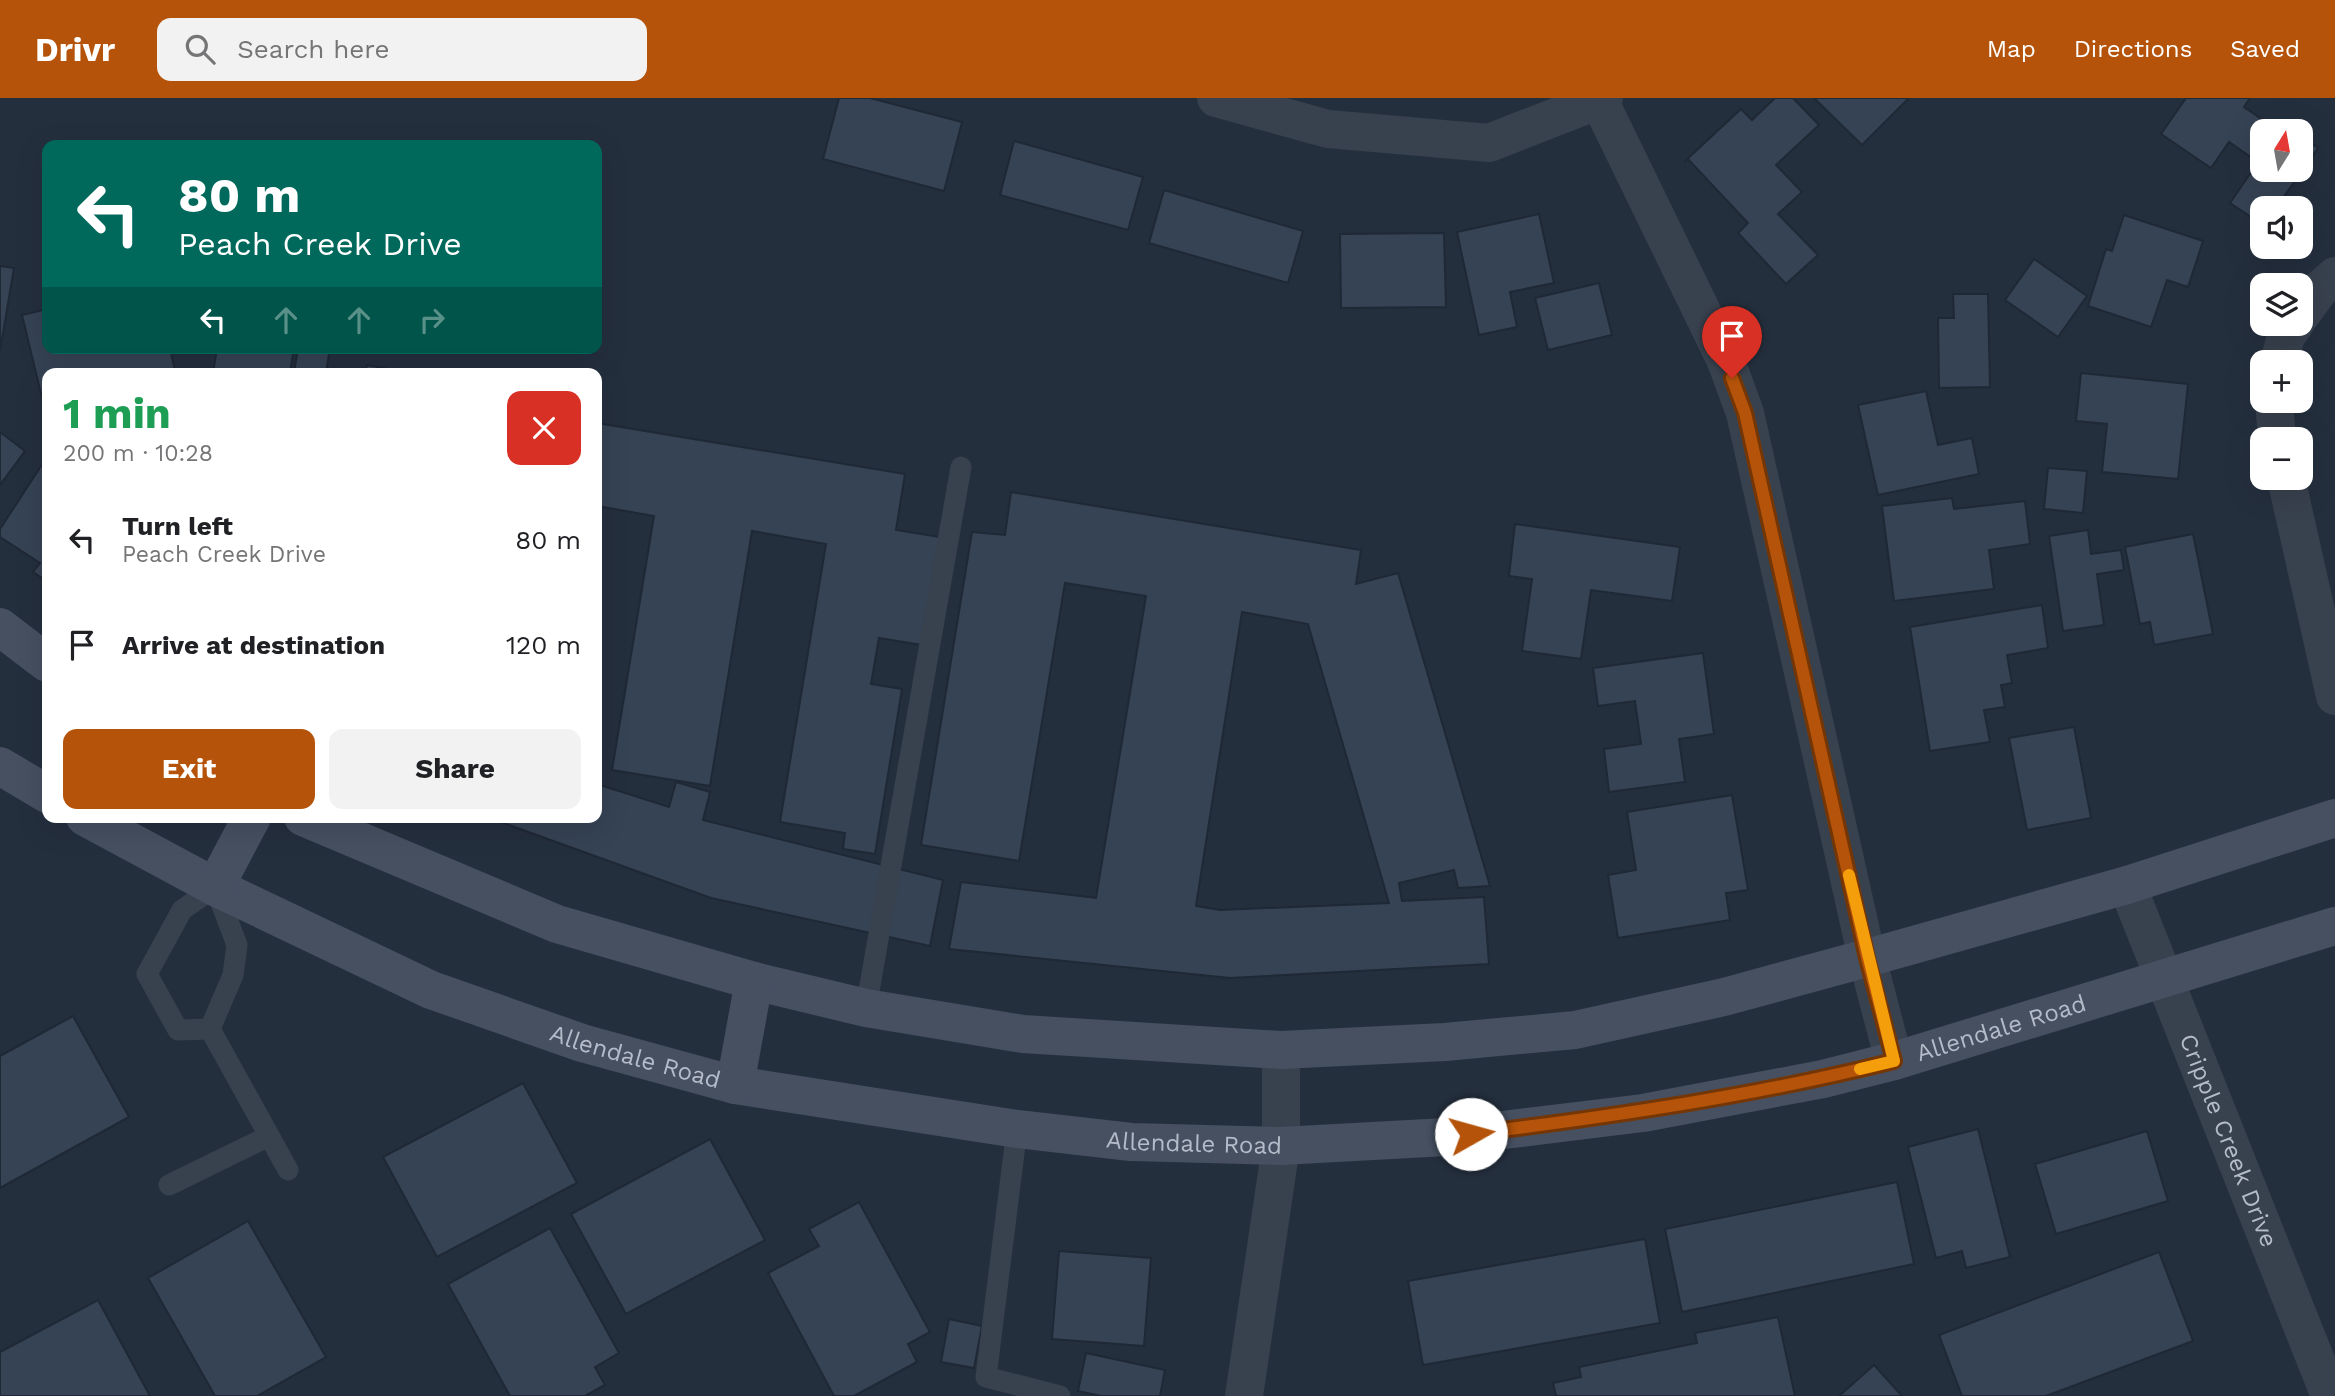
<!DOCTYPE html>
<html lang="en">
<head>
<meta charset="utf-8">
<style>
  :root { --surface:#fff; --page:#f2f2f2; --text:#202124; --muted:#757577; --accent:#b45309 }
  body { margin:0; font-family:"Work Sans",sans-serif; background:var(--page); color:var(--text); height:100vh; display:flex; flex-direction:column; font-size:26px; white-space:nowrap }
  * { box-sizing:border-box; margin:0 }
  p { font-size:23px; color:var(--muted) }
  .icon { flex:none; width:38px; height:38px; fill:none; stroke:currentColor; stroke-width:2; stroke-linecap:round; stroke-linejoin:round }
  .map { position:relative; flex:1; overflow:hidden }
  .details { position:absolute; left:42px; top:270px; width:560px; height:455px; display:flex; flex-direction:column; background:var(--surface); border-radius:14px; box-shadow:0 7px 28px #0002 }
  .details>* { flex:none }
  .banner { position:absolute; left:42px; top:42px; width:560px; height:214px; border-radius:14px; box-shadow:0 7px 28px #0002; background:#00695c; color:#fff; overflow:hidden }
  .needle { width:46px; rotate:11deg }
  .buttons { position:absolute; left:2250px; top:21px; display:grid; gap:14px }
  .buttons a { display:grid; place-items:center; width:63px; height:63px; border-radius:14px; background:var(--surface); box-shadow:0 7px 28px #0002; font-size:35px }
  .pin { position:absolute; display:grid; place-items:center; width:60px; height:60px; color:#fff; margin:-72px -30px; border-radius:50% 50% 50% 0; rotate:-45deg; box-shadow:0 0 7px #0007 }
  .pin .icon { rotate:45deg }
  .me { position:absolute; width:77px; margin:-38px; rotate:83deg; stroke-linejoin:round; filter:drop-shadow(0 0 5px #0008) }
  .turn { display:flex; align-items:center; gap:24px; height:147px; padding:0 21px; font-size:32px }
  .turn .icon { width:91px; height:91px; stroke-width:2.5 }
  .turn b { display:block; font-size:49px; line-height:60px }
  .lanes { display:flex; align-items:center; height:66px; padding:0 21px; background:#0003; justify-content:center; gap:35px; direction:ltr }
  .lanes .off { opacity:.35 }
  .round { display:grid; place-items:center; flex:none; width:74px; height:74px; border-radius:14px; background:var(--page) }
  .head { display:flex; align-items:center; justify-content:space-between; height:119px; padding:0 21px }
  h1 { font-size:42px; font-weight:700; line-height:52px; color:#1e9e55 }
  .button { display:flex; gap:14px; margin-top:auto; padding:14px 21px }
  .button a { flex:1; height:80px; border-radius:14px; background:var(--accent); color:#fff; font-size:28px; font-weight:700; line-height:80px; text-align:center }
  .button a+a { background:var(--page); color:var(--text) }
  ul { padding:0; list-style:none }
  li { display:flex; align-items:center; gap:21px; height:105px; padding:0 21px }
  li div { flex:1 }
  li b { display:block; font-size:26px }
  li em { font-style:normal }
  header { display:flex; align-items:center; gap:42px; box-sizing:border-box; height:98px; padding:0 35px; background:var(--accent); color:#fff }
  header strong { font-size:33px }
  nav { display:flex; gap:38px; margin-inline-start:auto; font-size:24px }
  .search { width:490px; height:63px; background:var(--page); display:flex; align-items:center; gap:18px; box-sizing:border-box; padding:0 24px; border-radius:14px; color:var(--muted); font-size:26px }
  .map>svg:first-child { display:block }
  .building { fill:#364354; stroke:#1f2835; stroke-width:2; fill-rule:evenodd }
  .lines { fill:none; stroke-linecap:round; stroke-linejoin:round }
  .lane { stroke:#38414e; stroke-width:21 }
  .street { stroke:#38414e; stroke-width:38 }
  .secondary { stroke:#465061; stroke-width:38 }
  .route-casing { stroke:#753606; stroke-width:18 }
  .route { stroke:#b45309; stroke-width:12 }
  .slow { stroke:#f59e0b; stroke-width:12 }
  .labels { text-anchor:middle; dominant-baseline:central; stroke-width:7; stroke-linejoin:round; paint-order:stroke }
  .street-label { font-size:24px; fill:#b4bcc9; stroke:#1d2633 }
</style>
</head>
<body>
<header>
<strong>Drivr</strong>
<div class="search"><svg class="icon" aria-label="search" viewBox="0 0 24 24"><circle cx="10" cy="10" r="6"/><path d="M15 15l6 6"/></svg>Search here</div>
<nav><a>Map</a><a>Directions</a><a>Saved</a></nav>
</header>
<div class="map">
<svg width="2335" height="1298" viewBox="0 0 2335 1298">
  <rect width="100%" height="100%" fill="#242f3e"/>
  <g class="building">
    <path d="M 839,0 L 870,0 L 962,24 L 944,93 L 823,61 Z"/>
    <path d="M 1775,0 L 1793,0 L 1819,27 L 1776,67 L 1802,94 L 1778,116 L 1818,157 L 1786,186 L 1738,135 L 1748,125 L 1688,61 L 1684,64 L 1741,11 L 1752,22 Z"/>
    <path d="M 1814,0 L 1909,0 L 1862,47 Z"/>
    <path d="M 2186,0 L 2250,0 L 2244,9 L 2279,33 L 2263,33 L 2263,72 L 2301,72 L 2301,38 L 2318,50 L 2276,110 L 2263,110 L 2263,127 L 2230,105 L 2258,64 L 2229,44 L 2211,70 L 2161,36 Z"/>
    <path d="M 1014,43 L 1143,79 L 1128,132 L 1000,97 Z"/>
    <path d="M 1164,92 L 1303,133 L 1288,185 L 1149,145 Z"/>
    <path d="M 1539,116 L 1554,185 L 1510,194 L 1517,229 L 1479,237 L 1457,134 Z"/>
    <path d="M 2124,117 L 2203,143 L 2188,189 L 2167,182 L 2151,229 L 2088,208 L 2106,151 L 2112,153 Z"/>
    <path d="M 1444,135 L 1446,209 L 1341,210 L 1340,136 Z"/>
    <path d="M 2034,161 L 2087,198 L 2058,239 L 2005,202 Z"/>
    <path d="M 0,168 L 14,170 L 0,253 Z"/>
    <path d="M 1599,185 L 1612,237 L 1548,252 L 1535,200 Z"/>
    <path d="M 1953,196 L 1988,196 L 1990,289 L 1939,290 L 1938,220 L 1954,220 Z"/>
    <path d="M 47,211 L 47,250 L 170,250 L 175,273 L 47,275 L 47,303 L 43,304 L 22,217 Z"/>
    <path d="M 217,250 L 294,250 L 290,275 L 213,275 Z"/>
    <path d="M 298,250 L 330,250 L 326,275 L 294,275 Z"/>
    <path d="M 367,267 L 394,272 L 394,275 L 365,275 Z"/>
    <path d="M 2081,275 L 2188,286 L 2178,381 L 2102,374 L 2107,326 L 2076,323 Z"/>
    <path d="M 1926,293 L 1938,347 L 1972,340 L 1979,376 L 1878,397 L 1858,307 Z"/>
    <path d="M 597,325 L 905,376 L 896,432 L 940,439 L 922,547 L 879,540 L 871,586 L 902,591 L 875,756 L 843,751 L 845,735 L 780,724 L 826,446 L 752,433 L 710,688 L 612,672 L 654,418 L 597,408 Z"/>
    <path d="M 0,334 L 25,353 L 0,387 Z"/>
    <path d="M 43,365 L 47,368 L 47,483 L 33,474 L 40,465 L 0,439 L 0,431 Z"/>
    <path d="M 2048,370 L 2087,373 L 2083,415 L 2044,411 Z"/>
    <path d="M 1011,394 L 1361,452 L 1356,486 L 1398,475 L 1490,788 L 1458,790 L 1454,772 L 1399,785 L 1402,803 L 1484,799 L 1489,866 L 1230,880 L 949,851 L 961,784 L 1096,800 L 1146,498 L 1065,485 L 1019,763 L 921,747 L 972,434 L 1005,437 ZM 1242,514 L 1308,526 L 1389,805 L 1220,812 L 1196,808 Z"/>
    <path d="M 1952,400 L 1954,411 L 2025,403 L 2030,446 L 1989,452 L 1994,491 L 1894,503 L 1882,408 Z"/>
    <path d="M 1515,426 L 1680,449 L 1672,503 L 1591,492 L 1581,561 L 1522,553 L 1532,481 L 1509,478 Z"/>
    <path d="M 2088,432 L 2091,456 L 2121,452 L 2124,472 L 2097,476 L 2104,527 L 2063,533 L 2049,438 Z"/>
    <path d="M 2193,436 L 2213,536 L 2154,547 L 2150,524 L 2140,526 L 2125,449 Z"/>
    <path d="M 2042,507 L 2048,550 L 2007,557 L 2012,585 L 2001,587 L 2005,609 L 1984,612 L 1990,644 L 1930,653 L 1910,529 Z"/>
    <path d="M 1703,555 L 1714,636 L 1679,641 L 1685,684 L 1609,694 L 1604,651 L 1641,646 L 1635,603 L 1598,608 L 1593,570 Z"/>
    <path d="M 2074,629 L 2091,720 L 2027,732 L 2009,640 Z"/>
    <path d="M 676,684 L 710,694 L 703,722 L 943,782 L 930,848 L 711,800 L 487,719 L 597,719 L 597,686 L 669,709 Z"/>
    <path d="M 1732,697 L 1748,792 L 1726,795 L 1730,822 L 1618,840 L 1608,777 L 1636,772 L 1627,714 Z"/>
    <path d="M 73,918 L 129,1019 L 0,1090 L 0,958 Z"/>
    <path d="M 523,985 L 577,1085 L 437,1159 L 383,1059 Z"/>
    <path d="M 1978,1031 L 2010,1159 L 1966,1170 L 1962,1153 L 1936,1160 L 1908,1049 Z"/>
    <path d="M 2147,1033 L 2168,1103 L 2056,1136 L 2035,1066 Z"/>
    <path d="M 710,1041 L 765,1142 L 626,1216 L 571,1116 Z"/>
    <path d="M 1897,1084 L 1914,1166 L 1682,1214 L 1665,1131 Z"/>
    <path d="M 859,1104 L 930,1234 L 908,1246 L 917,1264 L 854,1298 L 834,1298 L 768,1175 L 819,1148 L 809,1131 Z"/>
    <path d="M 248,1123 L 326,1259 L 257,1298 L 215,1298 L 148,1180 Z"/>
    <path d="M 550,1130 L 619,1255 L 595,1269 L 605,1287 L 585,1298 L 510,1298 L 448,1186 Z"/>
    <path d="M 1645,1141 L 1660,1225 L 1423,1267 L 1408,1183 Z"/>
    <path d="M 1059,1153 L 1151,1160 L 1144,1248 L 1052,1241 Z"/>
    <path d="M 2159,1154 L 2193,1243 L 2046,1298 L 1962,1298 L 1939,1237 Z"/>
    <path d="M 98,1202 L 150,1298 L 0,1298 L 0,1254 Z"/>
    <path d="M 1778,1219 L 1795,1298 L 1556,1298 L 1553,1285 L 1581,1279 L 1579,1269 L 1697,1245 L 1695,1235 Z"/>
    <path d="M 949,1221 L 982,1228 L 974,1270 L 941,1264 Z"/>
    <path d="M 1086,1255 L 1165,1272 L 1160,1298 L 1101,1298 L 1078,1293 Z"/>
    <path d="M 1874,1267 L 1902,1298 L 1839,1298 Z"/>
  </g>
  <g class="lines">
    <g class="lane">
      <path d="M 215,789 L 237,847 L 233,877 L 210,931 L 178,932 L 147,876 L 182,812 Z"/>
      <path d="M 866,910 L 961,369"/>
      <path d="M 210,931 L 288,1072"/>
      <path d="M 1017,1031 L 986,1279 L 1060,1298"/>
      <path d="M 169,1087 L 269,1038"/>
    </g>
    <g class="street">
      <path d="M 1216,0 L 1328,31 L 1489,45 L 1604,0"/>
      <path d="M 1598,0 L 1726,263 L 1745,315 L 1867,860 L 1894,963"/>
      <path d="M 2301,217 L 2319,192 L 2335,178"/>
      <path d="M 2279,264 L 2286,238 L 2295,226"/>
      <path d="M 2274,303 L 2277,341"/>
      <path d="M 2286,380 L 2335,598"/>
      <path id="s1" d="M 2127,787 L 2330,1298"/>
      <path d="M 1244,1298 L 1281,1048 L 1281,952"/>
    </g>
    <g class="secondary">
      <path d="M 0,529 L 47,565"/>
      <path d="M 0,668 L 47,696"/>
      <path id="s2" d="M 85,719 L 215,789 L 431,892 L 582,945 L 735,987 L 1017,1031 L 1131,1044 L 1281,1048 L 1446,1039 L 1643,1015 L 1823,981 L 1894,963 L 2335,828"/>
      <path d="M 303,719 L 557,826 L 754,883 L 866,910 L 1023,936 L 1281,952 L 1445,944 L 1575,932 L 1724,899 L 1867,860 L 2127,787 L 2335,720"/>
      <path d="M 215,789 L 252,719"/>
      <path d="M 735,987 L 754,883"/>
    </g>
  </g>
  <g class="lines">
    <defs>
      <path id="route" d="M 1471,1036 C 1614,1018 1754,998 1894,963 L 1867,860 L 1745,315 L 1732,280"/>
    </defs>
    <use href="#route" class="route-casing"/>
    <use href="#route" class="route"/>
    <path class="slow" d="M 1849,777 L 1894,963 L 1860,971"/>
  </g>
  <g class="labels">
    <g class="street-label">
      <text stroke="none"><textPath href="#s2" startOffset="1988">Allendale Road</textPath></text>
      <text stroke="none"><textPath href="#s2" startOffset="602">Allendale Road</textPath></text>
      <text stroke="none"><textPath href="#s1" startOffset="275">Cripple Creek Drive</textPath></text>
      <text stroke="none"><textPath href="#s2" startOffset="1169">Allendale Road</textPath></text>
    </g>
  </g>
</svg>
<div class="buttons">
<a><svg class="needle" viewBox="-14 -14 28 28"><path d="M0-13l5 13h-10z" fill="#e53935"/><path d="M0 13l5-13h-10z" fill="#757577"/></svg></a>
<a><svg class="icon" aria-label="sound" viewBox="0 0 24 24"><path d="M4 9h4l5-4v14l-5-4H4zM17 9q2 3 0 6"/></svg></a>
<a><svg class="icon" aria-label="layers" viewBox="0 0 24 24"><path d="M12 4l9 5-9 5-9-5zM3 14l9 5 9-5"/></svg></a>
<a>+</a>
<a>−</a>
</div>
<div class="pin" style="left:1732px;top:280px;background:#d93025"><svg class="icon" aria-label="arrive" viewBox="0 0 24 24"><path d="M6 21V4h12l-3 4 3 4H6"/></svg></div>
<svg class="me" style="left:1471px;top:1036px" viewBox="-20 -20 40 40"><circle r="19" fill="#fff"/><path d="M0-13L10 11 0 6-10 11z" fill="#b45309"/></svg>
<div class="banner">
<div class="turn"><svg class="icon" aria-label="left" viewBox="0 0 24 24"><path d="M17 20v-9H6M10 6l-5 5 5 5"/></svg><div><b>80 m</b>Peach Creek Drive</div></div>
<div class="lanes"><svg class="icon" aria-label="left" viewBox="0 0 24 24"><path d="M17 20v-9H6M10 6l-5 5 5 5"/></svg><svg class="icon off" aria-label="ahead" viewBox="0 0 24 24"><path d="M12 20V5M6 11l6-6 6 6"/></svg><svg class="icon off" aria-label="ahead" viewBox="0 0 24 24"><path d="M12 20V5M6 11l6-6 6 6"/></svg><svg class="icon off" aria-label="right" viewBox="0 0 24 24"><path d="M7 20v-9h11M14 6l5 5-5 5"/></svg></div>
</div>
<section class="details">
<div class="head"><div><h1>1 min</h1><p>200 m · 10:28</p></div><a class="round" style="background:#d93025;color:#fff"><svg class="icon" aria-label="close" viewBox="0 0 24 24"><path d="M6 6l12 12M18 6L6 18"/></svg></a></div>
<ul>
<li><svg class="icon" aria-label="left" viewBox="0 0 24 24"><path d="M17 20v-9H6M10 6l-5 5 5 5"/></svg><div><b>Turn left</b><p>Peach Creek Drive</p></div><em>80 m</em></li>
<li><svg class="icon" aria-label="arrive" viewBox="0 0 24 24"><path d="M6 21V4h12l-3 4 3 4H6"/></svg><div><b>Arrive at destination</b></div><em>120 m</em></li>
</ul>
<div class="button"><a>Exit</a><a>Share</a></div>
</section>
</div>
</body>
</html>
